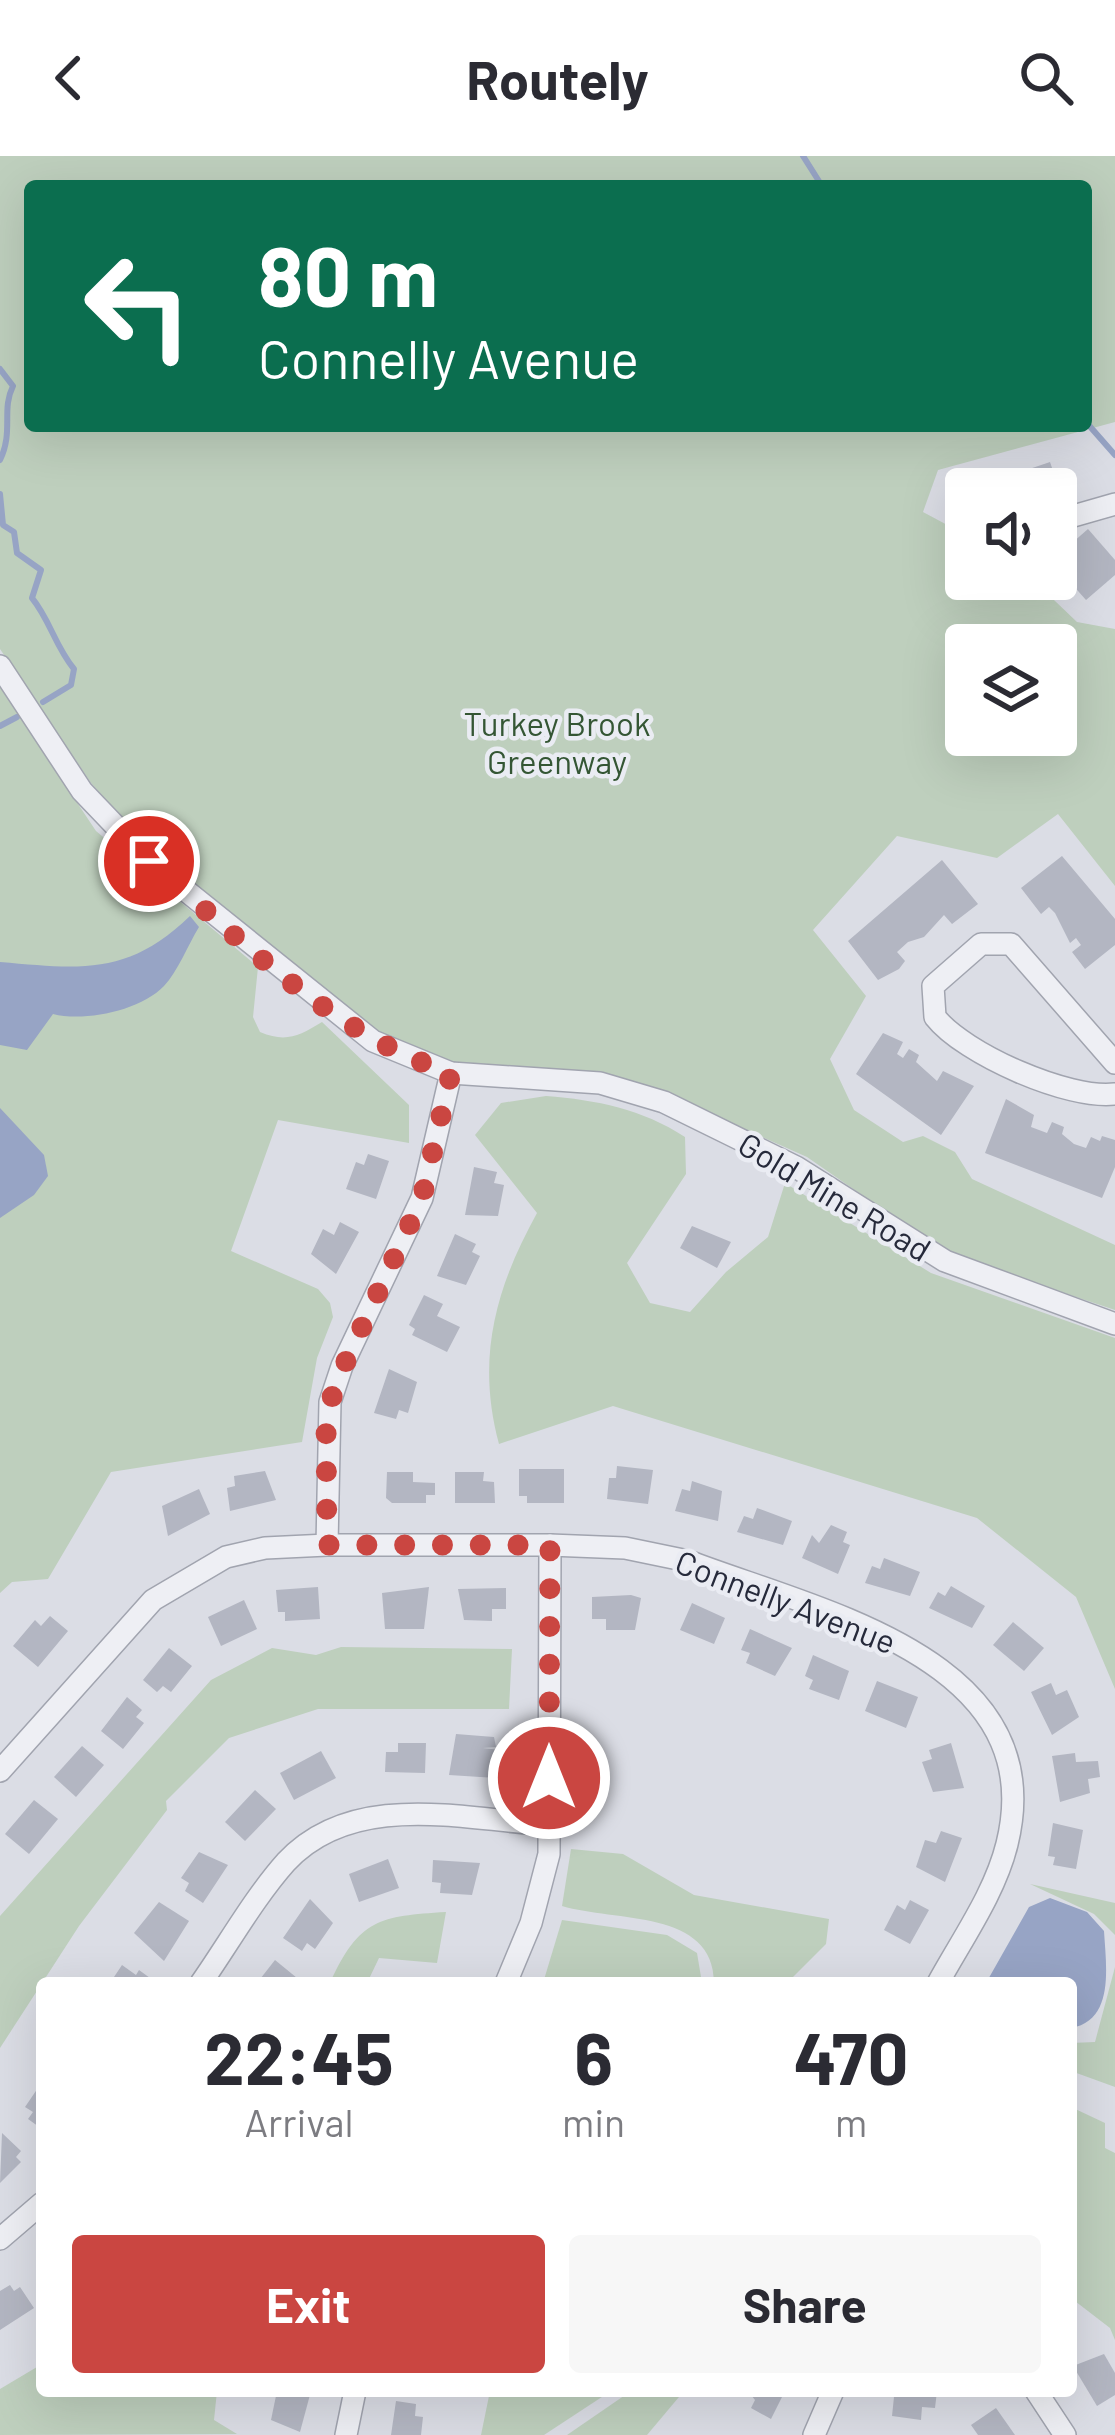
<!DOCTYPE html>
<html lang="en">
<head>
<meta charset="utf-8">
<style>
  :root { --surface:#fff; --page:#f7f7f7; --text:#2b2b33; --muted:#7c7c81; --accent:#ca4641 }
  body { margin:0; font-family:Barlow,sans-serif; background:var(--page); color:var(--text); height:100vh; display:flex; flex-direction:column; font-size:45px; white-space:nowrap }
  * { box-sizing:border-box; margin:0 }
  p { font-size:39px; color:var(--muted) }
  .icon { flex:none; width:66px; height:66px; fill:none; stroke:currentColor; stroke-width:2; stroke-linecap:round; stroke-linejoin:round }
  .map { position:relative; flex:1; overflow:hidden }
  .drawer { position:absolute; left:36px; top:1821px; width:1041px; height:420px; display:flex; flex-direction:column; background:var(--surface); border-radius:12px; box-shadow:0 12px 48px #0002 }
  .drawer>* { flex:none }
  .banner { position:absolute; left:24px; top:24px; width:1068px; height:252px; border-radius:12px; box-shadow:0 12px 48px #0002; background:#0b6e4f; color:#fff; overflow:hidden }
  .buttons { position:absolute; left:945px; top:312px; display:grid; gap:24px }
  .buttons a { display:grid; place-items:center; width:132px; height:132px; border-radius:12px; background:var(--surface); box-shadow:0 12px 48px #0002; font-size:60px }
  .pin { position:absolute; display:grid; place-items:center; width:102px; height:102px; color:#fff; margin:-51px; border:6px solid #fff; border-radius:50%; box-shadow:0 3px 12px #0007 }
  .me { position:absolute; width:132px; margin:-66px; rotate:0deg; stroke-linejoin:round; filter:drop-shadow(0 0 9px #0008) }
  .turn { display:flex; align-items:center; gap:42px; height:252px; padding:0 36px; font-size:54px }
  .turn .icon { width:156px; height:156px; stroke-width:2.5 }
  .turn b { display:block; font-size:84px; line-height:102px }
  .eta { display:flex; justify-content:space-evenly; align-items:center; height:204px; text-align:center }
  .eta b { font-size:72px; font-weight:700; line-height:84px }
  .button { display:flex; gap:24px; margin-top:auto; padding:24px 36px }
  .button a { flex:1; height:138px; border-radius:12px; background:var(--accent); color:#fff; font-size:48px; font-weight:700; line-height:138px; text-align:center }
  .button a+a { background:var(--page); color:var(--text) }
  header { display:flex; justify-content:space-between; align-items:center; height:156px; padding:0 36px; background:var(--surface); font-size:54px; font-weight:700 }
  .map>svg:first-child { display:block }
  .green { fill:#becfbd; fill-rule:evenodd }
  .water { fill:#97a4c5 }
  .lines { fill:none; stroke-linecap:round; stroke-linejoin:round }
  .stream { stroke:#97a4c5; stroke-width:6 }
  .building { fill:#b3b6c2 }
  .minor-casing { stroke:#a1a4af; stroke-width:24 }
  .minor { stroke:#eeeff4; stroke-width:21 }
  .route { stroke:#ca4641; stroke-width:21; stroke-dasharray:0 37.8 }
  .labels { text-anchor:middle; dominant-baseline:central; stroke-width:9; stroke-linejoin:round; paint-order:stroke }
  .park-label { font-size:33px; fill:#345634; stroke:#eaecf3 }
  .street-label { font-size:33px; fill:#262a3b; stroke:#eaecf3 }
</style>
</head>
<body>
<header><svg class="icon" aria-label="back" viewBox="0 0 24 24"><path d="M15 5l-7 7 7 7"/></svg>Routely<svg class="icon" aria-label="search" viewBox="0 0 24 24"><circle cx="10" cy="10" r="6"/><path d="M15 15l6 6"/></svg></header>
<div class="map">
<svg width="1115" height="2279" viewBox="0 0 1115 2279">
  <rect width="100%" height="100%" fill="#dbdde5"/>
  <g class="green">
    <path d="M 0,0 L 1115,0 L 1115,266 L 938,314 L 923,356 L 966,379 L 966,423 L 1032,423 L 1077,466 L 1115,473 L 1115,730 L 1058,658 L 997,702 L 897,680 L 813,774 L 866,840 L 830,903 L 854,954 L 903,986 L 923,980 L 955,996 L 972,1023 L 1115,1089 L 1115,1154 L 947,1098 L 807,1001 L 679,944 L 603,916 L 454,908 L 382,879 L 158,702 L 91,627 L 0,493 ZM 30,30 L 1086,30 L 1086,270 L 30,270 ZM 966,489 L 1056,489 L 1056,579 L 966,579 Z"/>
    <path d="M 0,531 L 96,675 L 258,811 L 253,861 L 260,876 C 286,887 299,880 322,866 L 409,949 L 409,987 L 278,964 L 231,1095 L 318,1133 L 330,1147 L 333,1161 L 317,1202 L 302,1286 L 111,1316 L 48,1423 L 12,1426 L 0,1437 Z"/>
    <path d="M 546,940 C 597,944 642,953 685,981 L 686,1018 L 627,1107 L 650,1147 L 690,1156 L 726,1116 L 768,1081 L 785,1027 L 931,1117 L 1115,1182 L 1115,1533 L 1076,1441 L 977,1362 L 613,1250 L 499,1288 C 476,1203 495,1133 537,1057 L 475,979 L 501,947 Z"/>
    <path d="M 341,1491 L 512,1493 L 509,1553 L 318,1553 L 229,1582 L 166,1645 L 167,1654 L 79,1770 L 0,1892 L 0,1760 L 211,1524 L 272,1492 L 316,1499 Z"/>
    <path d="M 571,1693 L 623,1698 L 694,1739 L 829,1763 L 826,1788 L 787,1827 L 714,1827 C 714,1753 615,1766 562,1750 Z"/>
    <path d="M 1030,1728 L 1115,1747 L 1115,1779 L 1094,1758 Z"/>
    <path d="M 446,1756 L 437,1807 L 379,1802 L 367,1827 L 330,1827 C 359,1763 380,1760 446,1756 Z"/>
    <path d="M 562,1764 L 667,1779 L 697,1797 L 702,1827 L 543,1827 Z"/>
    <path d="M 1115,1811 L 1115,1931 L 1071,1915 L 1071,1887 L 1095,1886 Z"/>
    <path d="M 1071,1951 L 1105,1967 L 1105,1992 L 1115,1997 L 1115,2184 L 1110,2172 L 1071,2142 Z"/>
    <path d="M 42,2208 L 42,2235 L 217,2235 L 214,2264 L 237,2278 L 0,2279 L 0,2233 Z"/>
    <path d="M 490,2235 L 611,2235 L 544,2279 L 481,2279 Z"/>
    <path d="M 631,2235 L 684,2235 L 647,2279 L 567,2279 Z"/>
  </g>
  <g class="water">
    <path d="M 190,760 L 199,771 C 188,789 178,815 164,830 C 140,855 84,866 53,858 L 27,894 L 0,889 L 0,806 C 81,813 128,820 190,760 Z"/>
    <path d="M 0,952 L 44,999 L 48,1020 L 34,1039 L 0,1062 Z"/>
    <path d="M 1050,1742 L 1087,1756 L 1104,1775 C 1106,1810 1115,1864 1071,1872 L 1071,1827 L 986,1827 L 1029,1751 Z"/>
  </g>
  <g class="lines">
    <g class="stream">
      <path d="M 803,0 L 822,30"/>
      <path d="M 0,213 L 13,230 C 1,254 14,275 0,304"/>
      <path d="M 1086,266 L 1115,299"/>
      <path d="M 0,338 L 3,369 L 14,376 L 17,397 L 41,414 L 32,442 C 50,464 55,490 74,513 L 71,529 L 43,546"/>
      <path d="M 0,570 L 17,561"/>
    </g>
  </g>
  <g class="building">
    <path d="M 1050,306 L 1063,344 L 1056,346 L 1056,333 L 970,333 Z"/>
    <path d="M 1088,373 L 1115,404 L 1115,419 L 1086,444 L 1056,410 L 1056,401 Z"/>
    <path d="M 1062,700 L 1115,763 L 1115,789 L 1085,813 L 1072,796 L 1081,789 L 1076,782 L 1070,787 L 1055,757 L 1049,751 L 1041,758 L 1021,732 Z"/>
    <path d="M 942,704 L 978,748 L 952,768 L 944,759 L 924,781 L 908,786 L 897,796 L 905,805 L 899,813 L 878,824 L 848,785 Z"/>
    <path d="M 883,877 L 903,886 L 897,898 L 903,902 L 909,893 L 919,899 L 916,906 L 937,925 L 943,915 L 974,930 L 941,979 L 856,918 Z"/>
    <path d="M 1006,943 L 1034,959 L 1031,971 L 1047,977 L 1052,966 L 1064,971 L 1062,978 L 1074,988 L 1086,992 L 1091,981 L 1100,985 L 1102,980 L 1115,984 L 1115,1011 L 1102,1042 L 985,997 Z"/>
    <path d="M 368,998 L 389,1005 L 376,1043 L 346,1033 L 356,1006 L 364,1009 Z"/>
    <path d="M 474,1011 L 497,1016 L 494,1027 L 504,1029 L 498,1060 L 465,1059 Z"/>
    <path d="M 340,1066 L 359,1076 L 336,1118 L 311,1098 L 323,1073 L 334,1079 Z"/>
    <path d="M 692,1070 L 731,1086 L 717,1112 L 680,1092 Z"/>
    <path d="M 455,1078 L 476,1088 L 472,1096 L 480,1100 L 466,1129 L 437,1120 Z"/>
    <path d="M 424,1139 L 443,1148 L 437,1160 L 460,1171 L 447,1196 L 412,1179 L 415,1173 L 409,1169 Z"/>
    <path d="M 389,1213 L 417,1226 L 408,1257 L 399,1254 L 396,1263 L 374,1257 Z"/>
    <path d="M 617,1310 L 653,1314 L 648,1348 L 607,1343 L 609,1322 L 616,1322 Z"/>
    <path d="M 519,1313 L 564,1313 L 564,1347 L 527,1347 L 527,1340 L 519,1340 Z"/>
    <path d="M 265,1315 L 276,1344 L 230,1355 L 227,1332 L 235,1330 L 234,1320 Z"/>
    <path d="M 387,1316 L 413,1316 L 413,1326 L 435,1327 L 435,1339 L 426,1339 L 426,1347 L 392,1347 L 386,1342 Z"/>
    <path d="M 455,1316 L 484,1316 L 483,1325 L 494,1326 L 495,1347 L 455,1347 Z"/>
    <path d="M 692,1325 L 722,1335 L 718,1365 L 675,1355 L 682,1333 L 690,1335 Z"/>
    <path d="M 199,1333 L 210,1358 L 168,1380 L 162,1350 Z"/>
    <path d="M 757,1352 L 792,1365 L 783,1389 L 737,1376 L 744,1360 L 753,1363 Z"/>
    <path d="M 831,1369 L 847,1376 L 843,1386 L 850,1389 L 838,1418 L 802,1402 L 812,1379 L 819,1387 Z"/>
    <path d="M 884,1402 L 920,1416 L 910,1440 L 865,1427 L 872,1410 L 880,1413 Z"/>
    <path d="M 951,1430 L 985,1450 L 972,1472 L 929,1452 L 938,1436 L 945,1440 Z"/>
    <path d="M 318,1431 L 320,1463 L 285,1465 L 285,1456 L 278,1456 L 276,1434 Z"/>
    <path d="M 429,1431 L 424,1473 L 385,1473 L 382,1437 Z"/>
    <path d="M 506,1432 L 506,1453 L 492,1453 L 492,1465 L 464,1464 L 458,1433 Z"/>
    <path d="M 631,1439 L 641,1442 L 635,1474 L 606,1474 L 606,1463 L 592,1463 L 592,1441 Z"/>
    <path d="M 244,1444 L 257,1473 L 221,1490 L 208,1461 Z"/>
    <path d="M 692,1447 L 725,1462 L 714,1488 L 680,1474 Z"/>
    <path d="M 50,1460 L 68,1475 L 38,1511 L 13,1490 L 35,1464 L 41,1470 Z"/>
    <path d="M 1013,1466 L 1044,1492 L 1024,1515 L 993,1489 Z"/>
    <path d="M 750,1473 L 792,1492 L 775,1520 L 746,1507 L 750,1497 L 741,1494 Z"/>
    <path d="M 169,1492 L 192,1510 L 171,1536 L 163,1530 L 157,1536 L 143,1524 Z"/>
    <path d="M 813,1499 L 849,1515 L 839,1544 L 809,1533 L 813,1524 L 805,1520 Z"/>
    <path d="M 877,1525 L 918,1541 L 906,1572 L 865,1555 Z"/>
    <path d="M 1051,1527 L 1056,1539 L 1067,1534 L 1079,1561 L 1052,1579 L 1031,1536 Z"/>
    <path d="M 127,1541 L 142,1554 L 136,1561 L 144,1567 L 123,1593 L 101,1575 Z"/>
    <path d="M 456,1578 L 494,1581 L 496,1591 L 483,1592 L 500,1594 L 496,1622 L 449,1619 Z"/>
    <path d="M 398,1587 L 426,1587 L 425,1617 L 385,1616 L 386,1596 L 398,1596 Z"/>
    <path d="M 951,1587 L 964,1632 L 933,1636 L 922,1606 L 932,1603 L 929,1594 Z"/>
    <path d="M 82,1590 L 104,1609 L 76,1641 L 54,1621 Z"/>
    <path d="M 321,1595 L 336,1622 L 294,1644 L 280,1617 Z"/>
    <path d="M 1075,1597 L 1076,1606 L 1098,1605 L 1100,1621 L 1088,1623 L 1090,1637 L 1060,1646 L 1052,1600 Z"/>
    <path d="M 255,1634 L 276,1653 L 245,1685 L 225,1666 Z"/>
    <path d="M 34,1644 L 58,1663 L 29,1698 L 5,1678 Z"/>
    <path d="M 1053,1667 L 1083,1674 L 1076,1713 L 1053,1709 L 1055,1701 L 1048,1700 Z"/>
    <path d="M 941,1675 L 962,1682 L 945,1726 L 916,1711 L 925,1684 L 936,1687 Z"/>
    <path d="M 199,1696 L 228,1709 L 203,1747 L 185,1735 L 189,1727 L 181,1722 Z"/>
    <path d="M 388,1703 L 399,1732 L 359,1746 L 349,1718 Z"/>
    <path d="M 433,1704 L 480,1707 L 472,1739 L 440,1737 L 441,1727 L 432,1726 Z"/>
    <path d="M 310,1743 L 333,1767 L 315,1793 L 307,1787 L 302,1795 L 283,1782 Z"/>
    <path d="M 910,1744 L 929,1754 L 910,1788 L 884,1774 L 897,1749 L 905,1754 Z"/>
    <path d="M 159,1746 L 189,1765 L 164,1805 L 134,1777 Z"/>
    <path d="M 275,1804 L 297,1822 L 293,1827 L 257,1827 Z"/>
    <path d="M 122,1809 L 136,1819 L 139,1814 L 150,1822 L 147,1827 L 110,1827 Z"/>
    <path d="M 42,1926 L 42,1973 L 28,1963 L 33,1956 L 25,1951 Z"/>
    <path d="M 2,1977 L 21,1995 L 16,2001 L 21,2006 L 0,2027 Z"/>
    <path d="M 10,2129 L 14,2135 L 20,2131 L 34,2152 L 0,2174 L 0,2135 Z"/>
    <path d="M 1104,2198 L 1115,2217 L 1115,2239 L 1097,2250 L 1073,2210 Z"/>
    <path d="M 277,2235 L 311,2235 L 300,2276 L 271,2264 Z"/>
    <path d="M 748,2235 L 785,2235 L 771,2263 L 751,2252 L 755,2244 Z"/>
    <path d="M 889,2235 L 937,2235 L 935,2252 L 922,2251 L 921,2264 L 892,2260 L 894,2241 Z"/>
    <path d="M 396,2245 L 416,2248 L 415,2260 L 423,2261 L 421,2279 L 391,2279 Z"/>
    <path d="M 996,2252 L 1015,2279 L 978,2279 L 971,2269 Z"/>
  </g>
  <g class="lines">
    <defs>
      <g id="minor">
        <path d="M 1056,365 L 1115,348"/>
        <path d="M 0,510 L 82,635 L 149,705 L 373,885 L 451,917 L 600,927 L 664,946 L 796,1011 L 945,1105 L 1115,1168"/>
        <path d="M 1115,907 L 1011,788 L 981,788 L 933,830 L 935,861 C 964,898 1069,944 1115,938"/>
        <path d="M 327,1389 L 330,1246 L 342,1210 L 422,1042 L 451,917"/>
        <path d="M 0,1615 L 153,1444 L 226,1401 L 265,1392 L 327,1389 L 550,1389 L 625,1392 L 688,1405 C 815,1454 1053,1502 1007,1688 C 995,1737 962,1783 938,1827"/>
        <path d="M 201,1827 C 229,1787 254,1742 286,1706 C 353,1634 463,1663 549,1669"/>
        <path d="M 506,1827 L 531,1767 L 549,1698 L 550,1389"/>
        <path d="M 0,2083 L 42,2047"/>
        <path d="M 1036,2235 L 1065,2279"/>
        <path d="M 346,2279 L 355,2235"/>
        <path d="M 814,2279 L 833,2235"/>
      </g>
    </defs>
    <use href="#minor" class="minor-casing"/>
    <use href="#minor" class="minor"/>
  </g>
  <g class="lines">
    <path class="route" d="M 149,705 C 242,784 333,879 451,917 L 422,1042 L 335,1229 L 326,1266 L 327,1389 L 550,1389 L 549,1622"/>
  </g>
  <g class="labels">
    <g class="park-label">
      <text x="557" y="567">Turkey Brook<tspan x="557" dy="38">Greenway</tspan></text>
    </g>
    <g class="street-label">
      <text transform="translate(835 1040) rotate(31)">Gold Mine Road</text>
      <text transform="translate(786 1445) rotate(21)">Connelly Avenue</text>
    </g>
  </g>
</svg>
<div class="buttons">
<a><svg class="icon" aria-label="sound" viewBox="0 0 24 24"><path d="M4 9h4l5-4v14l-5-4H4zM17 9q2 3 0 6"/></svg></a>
<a><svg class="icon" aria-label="layers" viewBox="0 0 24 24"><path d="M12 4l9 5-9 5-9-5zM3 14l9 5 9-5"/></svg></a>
</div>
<div class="pin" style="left:149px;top:705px;background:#d93025"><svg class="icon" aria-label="arrive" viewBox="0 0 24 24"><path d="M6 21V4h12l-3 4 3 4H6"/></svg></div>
<svg class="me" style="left:549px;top:1622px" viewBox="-20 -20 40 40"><circle r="17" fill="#ca4641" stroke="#fff" stroke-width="3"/><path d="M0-11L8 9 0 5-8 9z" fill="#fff"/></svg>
<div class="banner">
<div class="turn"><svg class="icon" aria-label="left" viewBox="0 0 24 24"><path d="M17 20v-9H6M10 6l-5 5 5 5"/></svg><div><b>80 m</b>Connelly Avenue</div></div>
</div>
<section class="drawer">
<div class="eta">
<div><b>22:45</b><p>Arrival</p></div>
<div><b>6</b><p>min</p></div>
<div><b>470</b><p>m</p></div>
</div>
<div class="button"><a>Exit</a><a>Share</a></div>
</section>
</div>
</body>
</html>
